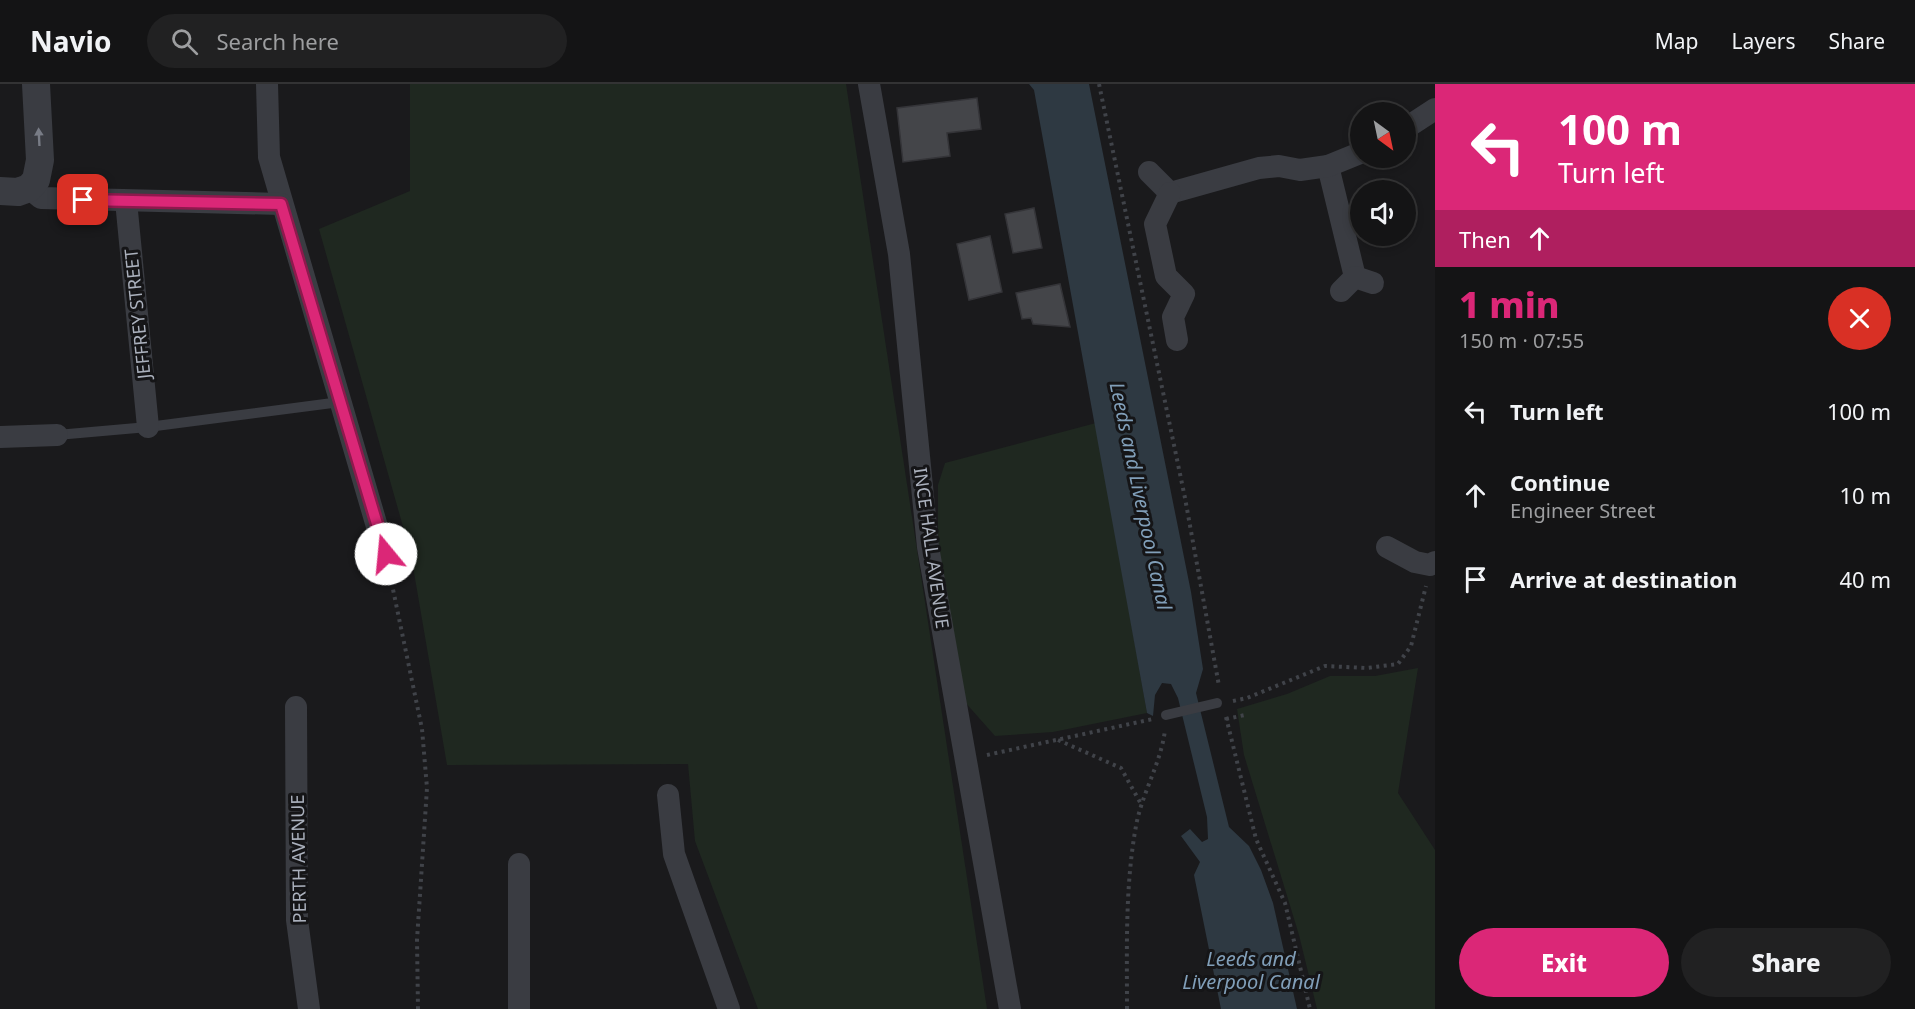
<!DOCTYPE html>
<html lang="en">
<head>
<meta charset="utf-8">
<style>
  :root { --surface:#141415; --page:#212122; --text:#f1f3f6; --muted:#9d9ea0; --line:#333334; --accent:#db2777 }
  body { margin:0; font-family:"Noto Sans",sans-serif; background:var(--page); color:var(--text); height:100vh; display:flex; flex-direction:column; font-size:22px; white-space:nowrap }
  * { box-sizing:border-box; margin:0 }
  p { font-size:20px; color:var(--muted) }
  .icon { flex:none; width:33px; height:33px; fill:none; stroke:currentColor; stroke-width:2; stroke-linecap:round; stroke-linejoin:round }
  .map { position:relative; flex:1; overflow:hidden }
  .details { display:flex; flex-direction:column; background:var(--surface); width:480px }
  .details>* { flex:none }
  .hud { background:#db2777; color:#fff; overflow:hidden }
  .needle { width:39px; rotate:147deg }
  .buttons { position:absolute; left:1350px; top:18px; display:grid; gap:12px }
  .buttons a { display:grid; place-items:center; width:66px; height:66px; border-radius:50%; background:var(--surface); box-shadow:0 3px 9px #0003,0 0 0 2px var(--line); font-size:30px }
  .pin { position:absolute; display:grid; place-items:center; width:51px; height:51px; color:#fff; margin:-26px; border-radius:12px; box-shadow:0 3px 9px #0006 }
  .me { position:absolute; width:66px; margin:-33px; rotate:343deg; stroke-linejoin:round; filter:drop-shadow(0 0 4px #0008) }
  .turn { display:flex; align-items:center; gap:21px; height:126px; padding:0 24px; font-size:27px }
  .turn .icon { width:78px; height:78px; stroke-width:2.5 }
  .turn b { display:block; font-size:42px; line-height:51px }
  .then { display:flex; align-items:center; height:57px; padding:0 24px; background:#0003; gap:12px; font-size:22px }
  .round { display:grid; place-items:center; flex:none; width:63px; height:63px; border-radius:32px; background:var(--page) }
  .headline { display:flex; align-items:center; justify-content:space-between; height:102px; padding:0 24px }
  h1 { font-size:36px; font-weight:800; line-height:45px; color:var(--accent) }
  .cta { display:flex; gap:12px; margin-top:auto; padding:12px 24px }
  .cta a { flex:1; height:69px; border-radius:36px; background:var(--accent); color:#fff; font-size:24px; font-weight:800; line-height:69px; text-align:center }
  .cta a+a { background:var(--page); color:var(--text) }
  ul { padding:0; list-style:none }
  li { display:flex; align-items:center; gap:18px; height:84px; padding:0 24px }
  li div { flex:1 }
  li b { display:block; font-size:22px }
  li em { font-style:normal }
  header { display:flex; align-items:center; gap:36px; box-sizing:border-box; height:84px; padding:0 30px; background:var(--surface); border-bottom:2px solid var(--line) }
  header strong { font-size:28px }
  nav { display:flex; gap:33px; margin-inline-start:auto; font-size:21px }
  .search { width:420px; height:54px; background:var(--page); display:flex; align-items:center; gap:15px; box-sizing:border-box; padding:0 21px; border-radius:33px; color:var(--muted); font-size:22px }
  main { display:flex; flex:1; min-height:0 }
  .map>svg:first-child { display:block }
  .green { fill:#1f2820 }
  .water { fill:#2e3942 }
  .building { fill:#444549; stroke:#343438; stroke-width:1.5 }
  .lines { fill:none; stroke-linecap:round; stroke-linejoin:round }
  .path { stroke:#404349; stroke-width:4; stroke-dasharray:3 4.5; stroke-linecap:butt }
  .service { stroke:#3a3c42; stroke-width:10 }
  .minor { stroke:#3a3c42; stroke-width:22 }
  .tertiary { stroke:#3a3c42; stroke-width:28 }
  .oneway { fill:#787c86 }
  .route-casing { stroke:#8e194d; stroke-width:15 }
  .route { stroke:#db2777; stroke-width:10 }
  .labels { text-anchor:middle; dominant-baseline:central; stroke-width:6; stroke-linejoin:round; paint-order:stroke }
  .street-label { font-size:18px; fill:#abb1bd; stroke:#151517 }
  .water-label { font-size:20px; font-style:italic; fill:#819fb9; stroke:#151517 }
</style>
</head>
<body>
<header>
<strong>Navio</strong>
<div class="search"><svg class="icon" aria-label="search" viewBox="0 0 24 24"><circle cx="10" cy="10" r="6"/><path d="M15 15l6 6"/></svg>Search here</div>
<nav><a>Map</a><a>Layers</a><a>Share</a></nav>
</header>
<main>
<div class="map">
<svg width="1435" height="925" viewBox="0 0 1435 925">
  <rect width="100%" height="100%" fill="#1a1a1c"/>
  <g class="green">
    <path d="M 410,0 L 846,0 L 987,925 L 758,925 L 695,757 L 688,680 L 447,681 L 411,471 L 319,145 L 410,107 Z"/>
    <path d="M 1096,339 L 1147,629 L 1053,648 L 995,652 L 964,617 L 938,476 L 938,401 L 945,379 Z"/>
    <path d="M 1418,584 L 1398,709 L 1435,766 L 1435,925 L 1317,925 L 1299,851 L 1244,671 L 1237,625 L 1287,610 L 1330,592 L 1375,592 Z"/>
  </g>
  <path class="water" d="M 1029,0 L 1089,0 L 1191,508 L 1203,585 L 1196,609 L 1229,743 L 1249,762 L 1261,786 L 1273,819 L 1297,925 L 1221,925 L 1194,791 L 1200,778 L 1181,752 L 1190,745 L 1202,758 L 1208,755 L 1207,733 L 1178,614 L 1171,600 L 1162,599 L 1155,611 L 1153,632 L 1147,629 L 1034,6 Z"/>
  <g class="building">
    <path d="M 977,14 L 981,45 L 947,49 L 950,72 L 903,78 L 897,24 Z"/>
    <path d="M 1034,124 L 1042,164 L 1013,169 L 1005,130 Z"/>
    <path d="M 990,152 L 1002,208 L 969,216 L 957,160 Z"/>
    <path d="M 1060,200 L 1070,243 L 1033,240 L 1031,234 L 1022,235 L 1016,209 Z"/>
  </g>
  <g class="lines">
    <g class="path">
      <path d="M 1099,0 L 1185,414 L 1219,602"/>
      <path d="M 390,491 L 422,645 L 427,704 L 417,856 L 418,925"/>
      <path d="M 1233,617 L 1247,614 L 1325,582 L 1367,584 L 1398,580 L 1411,562 L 1426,502"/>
      <path d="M 1226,633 L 1256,755 L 1285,819 L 1310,925"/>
      <path d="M 1226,635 L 1245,631"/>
      <path d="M 1058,656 L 1121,684 L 1141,720"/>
      <path d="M 987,671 L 1153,635"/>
      <path d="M 1127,925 C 1127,864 1125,802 1136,742 C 1142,709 1161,679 1165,646"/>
    </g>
    <g class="service">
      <path d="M 57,351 L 148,343 L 340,318"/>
      <path d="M 1166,631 L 1217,619"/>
    </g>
    <g class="minor">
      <path d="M 267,0 L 269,73 L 385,470"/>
      <path d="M 869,0 L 899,170 L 928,463 L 1010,925"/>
      <path d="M 1406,44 L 1435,25"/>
      <path d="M 1328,82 L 1355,193"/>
      <path d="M 1149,88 L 1170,109 L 1259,84 L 1279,82 L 1300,86 L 1328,82 L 1360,69"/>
      <path d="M 29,104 L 41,114 L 281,120"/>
      <path d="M 1170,109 L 1155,140 L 1166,192 L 1184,210 L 1173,233 L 1177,256"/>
      <path d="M 126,117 L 148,343"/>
      <path d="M 1341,207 L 1355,193 L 1373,199"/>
      <path d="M 0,353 L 57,351"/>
      <path d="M 1387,463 L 1415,478 L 1430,481 L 1435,478"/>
      <path d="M 296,623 L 297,836 L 309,925"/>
      <path d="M 668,711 L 674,770 L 729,925"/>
      <path d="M 519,780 L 519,925"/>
    </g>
    <path class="tertiary" d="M 0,107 L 18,108 L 29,104 L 36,96 L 40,76 L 36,0"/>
  </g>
  <defs><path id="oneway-solid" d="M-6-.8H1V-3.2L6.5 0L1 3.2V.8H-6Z" transform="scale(1.5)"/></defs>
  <use class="oneway" href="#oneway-solid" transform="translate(39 53) rotate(-93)"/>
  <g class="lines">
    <defs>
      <path id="route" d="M 83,116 L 281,120 L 386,470"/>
    </defs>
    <use href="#route" class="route-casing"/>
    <use href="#route" class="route"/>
  </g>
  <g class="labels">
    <g class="street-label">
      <text transform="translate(137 230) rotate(-96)">JEFFREY STREET</text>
      <text transform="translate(932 464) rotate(82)">INCE HALL AVENUE</text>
      <text transform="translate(298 775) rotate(-91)">PERTH AVENUE</text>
    </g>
    <g class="water-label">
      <text transform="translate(1141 412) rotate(78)">Leeds and Liverpool Canal</text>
      <text x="1251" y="874">Leeds and<tspan x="1251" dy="23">Liverpool Canal</tspan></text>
    </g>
  </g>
</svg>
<div class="buttons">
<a><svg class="needle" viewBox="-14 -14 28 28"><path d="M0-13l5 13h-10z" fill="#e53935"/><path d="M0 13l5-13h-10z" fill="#9d9ea0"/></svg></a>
<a><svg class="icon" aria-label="sound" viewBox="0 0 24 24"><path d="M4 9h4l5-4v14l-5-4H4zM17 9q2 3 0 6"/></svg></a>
</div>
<div class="pin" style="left:83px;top:116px;background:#d93025"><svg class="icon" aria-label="arrive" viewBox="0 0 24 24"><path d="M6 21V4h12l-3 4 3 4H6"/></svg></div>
<svg class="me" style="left:386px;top:470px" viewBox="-20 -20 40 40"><circle r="19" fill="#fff"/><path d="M0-13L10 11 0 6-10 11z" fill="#db2777"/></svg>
</div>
<section class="details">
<div class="hud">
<div class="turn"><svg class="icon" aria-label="left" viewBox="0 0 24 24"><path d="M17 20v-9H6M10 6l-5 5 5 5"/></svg><div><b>100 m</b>Turn left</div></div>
<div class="then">Then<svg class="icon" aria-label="ahead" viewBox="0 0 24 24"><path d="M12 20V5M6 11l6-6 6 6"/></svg></div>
</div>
<div class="headline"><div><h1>1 min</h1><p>150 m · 07:55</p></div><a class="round" style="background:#d93025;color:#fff"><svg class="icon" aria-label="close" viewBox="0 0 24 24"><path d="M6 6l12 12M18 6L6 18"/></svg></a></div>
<ul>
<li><svg class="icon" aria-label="left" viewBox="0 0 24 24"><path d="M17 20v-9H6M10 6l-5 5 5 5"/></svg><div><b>Turn left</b></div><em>100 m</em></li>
<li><svg class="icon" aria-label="ahead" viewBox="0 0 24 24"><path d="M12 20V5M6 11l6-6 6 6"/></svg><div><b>Continue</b><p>Engineer Street</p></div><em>10 m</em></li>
<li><svg class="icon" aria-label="arrive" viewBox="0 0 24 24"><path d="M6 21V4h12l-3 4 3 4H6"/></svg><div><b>Arrive at destination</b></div><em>40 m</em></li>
</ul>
<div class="cta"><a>Exit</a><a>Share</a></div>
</section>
</main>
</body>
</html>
